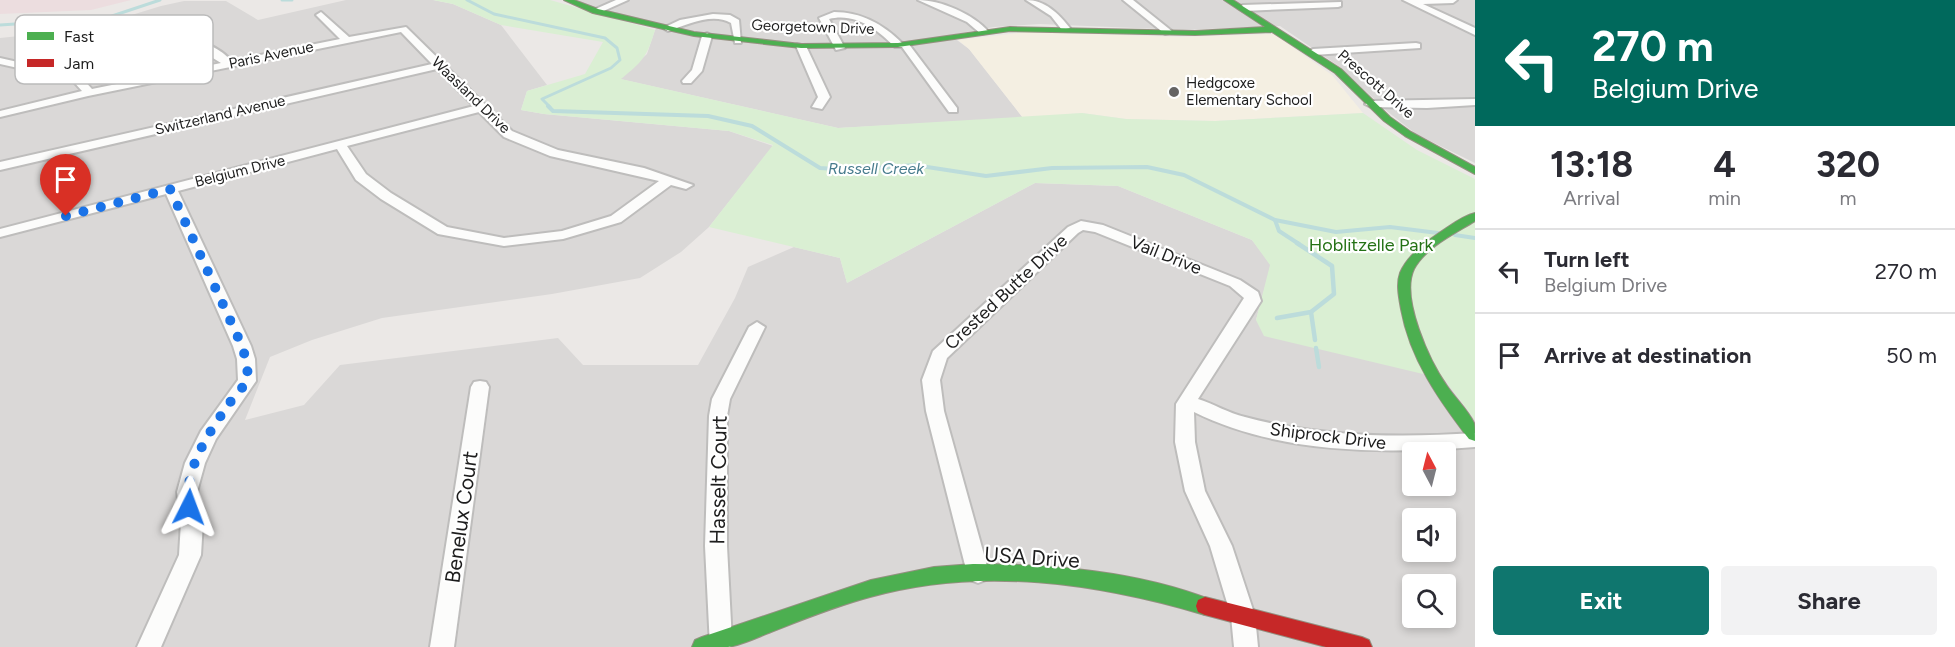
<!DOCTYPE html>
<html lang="en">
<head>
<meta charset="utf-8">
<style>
  :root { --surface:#fff; --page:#f2f2f3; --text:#2b2b33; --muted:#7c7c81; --line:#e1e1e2; --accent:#0f766e }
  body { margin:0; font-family:Figtree,sans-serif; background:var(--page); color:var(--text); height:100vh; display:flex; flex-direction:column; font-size:22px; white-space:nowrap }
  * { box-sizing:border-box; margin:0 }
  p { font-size:20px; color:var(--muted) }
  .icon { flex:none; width:33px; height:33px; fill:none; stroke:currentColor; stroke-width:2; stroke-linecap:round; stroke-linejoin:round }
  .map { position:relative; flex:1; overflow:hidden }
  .sheet { display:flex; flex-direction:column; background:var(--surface); width:480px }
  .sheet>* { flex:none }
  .guide { background:#00695c; color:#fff; overflow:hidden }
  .needle { width:39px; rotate:353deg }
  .buttons { position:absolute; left:1402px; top:442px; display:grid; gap:12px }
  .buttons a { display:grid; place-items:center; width:54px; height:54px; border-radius:6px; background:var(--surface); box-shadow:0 3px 9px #0003; font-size:30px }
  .pin { position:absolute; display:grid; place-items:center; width:51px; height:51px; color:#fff; margin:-62px -26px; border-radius:50% 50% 50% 0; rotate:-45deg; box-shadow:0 0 6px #0007 }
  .pin .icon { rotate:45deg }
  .me { position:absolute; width:66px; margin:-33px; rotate:3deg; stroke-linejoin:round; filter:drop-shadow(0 0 4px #0008) }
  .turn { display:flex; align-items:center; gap:21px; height:126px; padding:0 18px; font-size:27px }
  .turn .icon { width:78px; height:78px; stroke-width:2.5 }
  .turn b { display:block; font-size:42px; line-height:51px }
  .eta { display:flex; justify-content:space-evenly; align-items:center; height:102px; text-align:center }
  .eta b { font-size:36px; font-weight:700; line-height:42px }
  .action { display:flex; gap:12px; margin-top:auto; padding:12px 18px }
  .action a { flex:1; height:69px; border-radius:6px; background:var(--accent); color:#fff; font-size:24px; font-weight:700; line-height:69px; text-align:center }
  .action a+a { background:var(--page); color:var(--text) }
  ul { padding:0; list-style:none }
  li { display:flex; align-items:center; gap:18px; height:84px; padding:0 18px; border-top:2px solid var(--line) }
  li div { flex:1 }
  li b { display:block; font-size:22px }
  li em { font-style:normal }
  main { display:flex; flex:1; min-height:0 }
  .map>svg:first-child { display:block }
  .residential { fill:#dad8d7; fill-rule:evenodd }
  .commercial { fill:#ecdddf }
  .education { fill:#f4efe2 }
  .park { fill:#daefd3 }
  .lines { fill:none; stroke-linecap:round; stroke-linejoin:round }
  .stream-far2 { stroke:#bcdcdb; stroke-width:3 }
  .stream-far1 { stroke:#bcdcdb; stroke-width:4 }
  .stream { stroke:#bcdcdb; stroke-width:4.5 }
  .street-casing { stroke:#bebdbc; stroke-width:4 }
  .fast-casing { stroke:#949080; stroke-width:2 }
  .jam-casing { stroke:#949080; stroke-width:2 }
  .street { fill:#fcfcfb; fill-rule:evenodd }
  .fast { fill:#4caf50; fill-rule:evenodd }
  .jam { fill:#c62828; fill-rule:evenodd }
  .route { stroke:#1a73e8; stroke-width:10; stroke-dasharray:0 18 }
  .poi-dot { fill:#656463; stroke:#fff; stroke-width:2 }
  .labels { text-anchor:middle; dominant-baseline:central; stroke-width:4.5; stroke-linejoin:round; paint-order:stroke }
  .far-street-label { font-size:15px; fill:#1d1d1d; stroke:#fff }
  .far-poi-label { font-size:15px; fill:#1d1d1d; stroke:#fff; text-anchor:start }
  .far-water-label { font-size:16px; font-style:italic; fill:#487c8e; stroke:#fff }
  .park-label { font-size:18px; fill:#247115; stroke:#fff }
  .street-label { font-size:18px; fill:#1d1d1d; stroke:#fff }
  .near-street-label { font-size:21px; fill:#1d1d1d; stroke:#fff }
  .key { fill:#fff; stroke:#bbb; stroke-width:1.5 }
  .key-label { font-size:16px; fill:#1d1d1d }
</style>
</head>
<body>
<main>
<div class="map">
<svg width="1475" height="647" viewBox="0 0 1475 647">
  <rect width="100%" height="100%" fill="#ebe8e6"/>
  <g class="residential">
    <path d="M 346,0 L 433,0 L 453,4 L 501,25 L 547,85 L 527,91 L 521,110 L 544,114 L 729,131 L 773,146 L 709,227 L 681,252 L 640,278 L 552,294 L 382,318 L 312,340 L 270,357 L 245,420 L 304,405 L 340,365 L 558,338 L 583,365 L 698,365 L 735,298 L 748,267 L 794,247 L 840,258 L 847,283 L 1035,183 L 1118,186 L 1252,240 L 1271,265 L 1256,320 L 1444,379 L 1475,420 L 1475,647 L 0,647 L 0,38 L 86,29 L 161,6 L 184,1 L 226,1 L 258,20 ZM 1413,453 L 1446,453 L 1446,486 L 1413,486 ZM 1413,519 L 1446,519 L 1446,552 L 1413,552 ZM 1413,585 L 1446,585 L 1446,618 L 1413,618 Z"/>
    <path d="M 574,0 L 1475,0 L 1475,163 L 1416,134 L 1388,112 L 1340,67 L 1280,26 L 1183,30 L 1040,24 L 994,27 L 950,35 L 969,49 L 1023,118 L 838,128 L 620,79 L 647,54 L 655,30 L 661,24 L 611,13 Z"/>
  </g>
  <path class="commercial" d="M 0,0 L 131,0 L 91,10 L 0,14 Z"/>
  <path class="education" d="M 1027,32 L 1181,37 L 1274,34 L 1332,75 L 1363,113 L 1215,121 L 1126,119 L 1082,113 L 1023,118 L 969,49 L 958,40 Z"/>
  <path class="park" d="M 433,0 L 550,0 L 655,30 C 647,57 642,62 621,79 L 838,128 L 1082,113 L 1126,119 L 1215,121 L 1363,113 L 1417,150 L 1475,179 L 1475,420 L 1444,379 L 1264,336 L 1256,320 L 1270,265 L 1252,240 L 1118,186 L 1035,183 L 847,283 L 840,258 L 709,227 L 773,145 L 729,131 L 544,114 L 521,110 L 527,91 L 585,74 L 603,42 L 501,25 L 453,4 Z"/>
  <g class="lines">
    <g class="stream-far2">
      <path d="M 282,0 L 292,0"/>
      <path d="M 467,0 L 494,14 L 605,38 L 617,48 L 620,60 L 611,68 L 542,99 L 550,107"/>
      <path d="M 0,25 L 106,18 L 160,0"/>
    </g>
    <g class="stream-far1">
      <path d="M 548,106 L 553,111 L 708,116 L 752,126 L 820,168 L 850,170 L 914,165 L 986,176 L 1052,168 L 1147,167 L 1184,175 L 1275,220 L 1336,232 L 1390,227 L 1438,233"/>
      <path d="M 1275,220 L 1279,231 L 1299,244"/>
      <path d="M 1455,235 L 1475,238"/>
    </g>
    <g class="stream">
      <path d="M 1311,312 L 1315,340"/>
      <path d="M 1277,318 L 1311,312 L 1334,294 L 1332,266 L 1297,243"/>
      <path d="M 1316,348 L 1319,367"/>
    </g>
    <defs>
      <g id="street">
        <path d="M 616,0 L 628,0 L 599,13 L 591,11 Z"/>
        <path d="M 918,0 C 941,0 973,14 989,32 L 981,34 L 967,22 Z"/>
        <path d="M 1026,0 C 1045,0 1058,13 1070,28 L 1062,30 L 1051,16 Z"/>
        <path d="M 1123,0 L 1133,0 L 1173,32 L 1165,34 Z"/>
        <path d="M 1403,0 L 1457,0 L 1453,3 L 1423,4 L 1475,28 L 1475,35 Z"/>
        <path d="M 1341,2 L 1341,6 L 1338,7 L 1243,11 L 1238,8 L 1243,5 Z"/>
        <path d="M 321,12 L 349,37 L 406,27 L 512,131 L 558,150 L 644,168 L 693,185 L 686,189 L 671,185 L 621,222 L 563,239 L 504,246 L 438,234 L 381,199 L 356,180 L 337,149 L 178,191 L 251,346 L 255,359 L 256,381 L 216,439 L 205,463 L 197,492 L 203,522 L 201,555 L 161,647 L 137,647 L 179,555 L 181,522 L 177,492 L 185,463 L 201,431 L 238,380 L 237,359 L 233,346 L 166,194 L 0,237 L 0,229 L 474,106 L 437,69 L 0,170 L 0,162 L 432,64 L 401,32 L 88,96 L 0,117 L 0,111 L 82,91 L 72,80 L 0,64 L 0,58 L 80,76 L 92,89 L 221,63 L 190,44 L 133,27 L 133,23 C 154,21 219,43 231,61 L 340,39 L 316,15 ZM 479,112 L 504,137 L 550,156 L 659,181 L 611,216 L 562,231 L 504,238 L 447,227 L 391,193 L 366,174 L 347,146 Z"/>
        <path d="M 834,12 C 861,12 883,24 902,43 L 908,43 L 957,108 L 957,112 L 949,112 L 902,47 L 895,47 C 878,30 855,12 829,19 L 845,48 L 836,50 L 819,18 Z"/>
        <path d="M 713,14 L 730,15 L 739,20 L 741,43 L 735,43 L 731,23 C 712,12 687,25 668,31 L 663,28 L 680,20 Z"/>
        <path d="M 707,33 L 712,36 L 702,71 L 691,83 L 683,83 L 682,81 L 692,70 L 702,36 Z"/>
        <path d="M 1416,43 L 1420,44 L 1420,48 L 1313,55 L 1308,52 L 1313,49 Z"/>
        <path d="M 797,44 L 806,46 L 830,97 L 822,109 L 812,107 L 818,97 L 796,46 Z"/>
        <path d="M 1475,99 L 1475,105 L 1427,108 L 1371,107 L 1365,104 L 1371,101 Z"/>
        <path d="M 1081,221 L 1103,225 L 1240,280 L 1258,292 L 1261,301 L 1198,399 C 1214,404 1228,413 1245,417 C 1320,437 1398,438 1475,433 L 1475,447 C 1382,454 1279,454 1194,412 L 1195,442 L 1205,491 L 1232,546 L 1255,616 L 1258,647 L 1234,647 L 1231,616 L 1210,546 L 1185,491 L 1175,442 L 1176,404 L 1244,298 L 1230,286 L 1095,232 L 1083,230 L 1078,233 L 947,358 L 940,380 L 944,411 L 989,573 L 986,580 L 978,583 L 970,580 L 967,573 L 926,411 L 922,380 L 933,351 L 1068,227 Z"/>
        <path d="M 757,322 L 765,327 L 730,399 L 727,416 L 727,546 L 732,642 L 730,647 L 710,647 L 705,546 L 709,416 L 712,399 L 749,327 Z"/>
        <path d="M 480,381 L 486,382 L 489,387 L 454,647 L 430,647 L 471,387 L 474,382 Z"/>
      </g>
      <g id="fast">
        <path d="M 564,0 L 574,0 L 598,9 L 694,32 L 801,44 L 898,43 L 1010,27 L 1195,31 L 1265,27 L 1224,0 L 1233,0 L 1341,69 L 1390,117 L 1411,132 L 1475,167 L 1475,174 L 1405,136 L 1384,121 L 1335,73 L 1272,32 L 1195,35 L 1010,31 L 898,47 L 801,48 L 694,36 L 593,13 Z"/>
        <path d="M 1475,213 L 1475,221 C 1454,234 1426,247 1414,269 C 1400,298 1430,362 1447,386 C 1455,398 1468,410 1474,423 C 1475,427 1475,436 1475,441 L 1469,439 C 1439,400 1410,359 1401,309 C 1399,298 1396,284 1400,273 C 1407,256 1424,243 1439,233 C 1450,226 1462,216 1475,213 Z"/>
        <path d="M 973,564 C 1053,564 1137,571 1212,600 L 1214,606 L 1212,612 L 1205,615 C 1097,583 980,566 870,597 C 836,606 804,619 771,632 C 758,637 742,645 728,647 C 717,647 704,647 692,647 L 695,640 L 702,637 L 871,580 L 934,567 Z"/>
      </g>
      <path id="jam" d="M 1205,597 L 1362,637 L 1369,640 L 1372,647 L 1326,647 L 1205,615 L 1198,612 L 1196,606 L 1198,600 Z"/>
    </defs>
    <use href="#street" class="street-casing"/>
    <use href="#fast" class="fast-casing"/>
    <use href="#jam" class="jam-casing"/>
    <use href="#street" class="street"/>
    <use href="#fast" class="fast"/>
    <use href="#jam" class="jam"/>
  </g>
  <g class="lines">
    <path class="route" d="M 66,216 L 170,189 L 242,346 C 245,356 250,373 246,382 C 242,389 236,395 231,401 C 210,431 183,469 189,507"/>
  </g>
  <circle class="poi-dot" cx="1174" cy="92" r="6"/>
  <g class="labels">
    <g class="far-street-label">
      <text transform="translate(813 27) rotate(2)">Georgetown Drive</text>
      <text transform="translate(271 55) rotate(-12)">Paris Avenue</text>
      <text transform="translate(1376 84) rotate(41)">Prescott Drive</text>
      <text transform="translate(471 95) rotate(44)">Waasland Drive</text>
      <text transform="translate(220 115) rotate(-13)">Switzerland Avenue</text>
      <text transform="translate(240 171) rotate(-14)">Belgium Drive</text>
    </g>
    <g class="far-poi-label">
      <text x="1186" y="83">Hedgcoxe<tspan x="1186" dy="17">Elementary School</tspan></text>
    </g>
    <g class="far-water-label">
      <text x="876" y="168">Russell Creek</text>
    </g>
    <g class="park-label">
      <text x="1371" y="245">Hoblitzelle Park</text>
    </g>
    <g class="street-label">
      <text transform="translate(1166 255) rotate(22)">Vail Drive</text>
      <text transform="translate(1006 292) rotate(-43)">Crested Butte Drive</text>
      <text transform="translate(1328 436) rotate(7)">Shiprock Drive</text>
    </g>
    <g class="near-street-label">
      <text transform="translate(718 480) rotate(-89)">Hasselt Court</text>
      <text transform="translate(461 517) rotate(-82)">Benelux Court</text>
      <text transform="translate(1032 557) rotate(4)">USA Drive</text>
    </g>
  </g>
  <rect x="15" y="15" width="198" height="69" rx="9" class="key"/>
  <rect x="27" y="32" width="27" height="8" fill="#4caf50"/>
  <rect x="27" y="59" width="27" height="8" fill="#c62828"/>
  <g class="key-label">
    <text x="64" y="42">Fast</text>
    <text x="64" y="69">Jam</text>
  </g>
</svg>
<div class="buttons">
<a><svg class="needle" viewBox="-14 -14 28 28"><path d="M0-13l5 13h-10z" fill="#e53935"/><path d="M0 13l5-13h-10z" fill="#7c7c81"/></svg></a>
<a><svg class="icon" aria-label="sound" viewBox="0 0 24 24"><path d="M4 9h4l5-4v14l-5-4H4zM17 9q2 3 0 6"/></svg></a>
<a><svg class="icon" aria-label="search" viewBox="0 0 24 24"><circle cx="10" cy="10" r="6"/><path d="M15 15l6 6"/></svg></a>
</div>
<div class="pin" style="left:66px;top:216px;background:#d93025"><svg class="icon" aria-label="arrive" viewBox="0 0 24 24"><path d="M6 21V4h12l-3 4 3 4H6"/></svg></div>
<svg class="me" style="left:189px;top:507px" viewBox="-20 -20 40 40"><path d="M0-17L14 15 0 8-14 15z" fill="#1a73e8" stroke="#fff" stroke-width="4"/></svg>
</div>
<section class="sheet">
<div class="guide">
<div class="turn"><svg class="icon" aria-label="left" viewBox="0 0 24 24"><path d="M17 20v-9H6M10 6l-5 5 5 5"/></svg><div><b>270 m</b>Belgium Drive</div></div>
</div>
<div class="eta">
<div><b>13:18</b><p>Arrival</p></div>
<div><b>4</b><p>min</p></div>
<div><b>320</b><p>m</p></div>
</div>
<ul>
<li><svg class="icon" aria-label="left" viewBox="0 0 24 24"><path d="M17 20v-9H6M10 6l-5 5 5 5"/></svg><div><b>Turn left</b><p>Belgium Drive</p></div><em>270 m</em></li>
<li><svg class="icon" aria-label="arrive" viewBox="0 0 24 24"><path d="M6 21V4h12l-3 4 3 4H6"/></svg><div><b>Arrive at destination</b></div><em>50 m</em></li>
</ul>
<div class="action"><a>Exit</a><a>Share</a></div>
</section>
</main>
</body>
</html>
